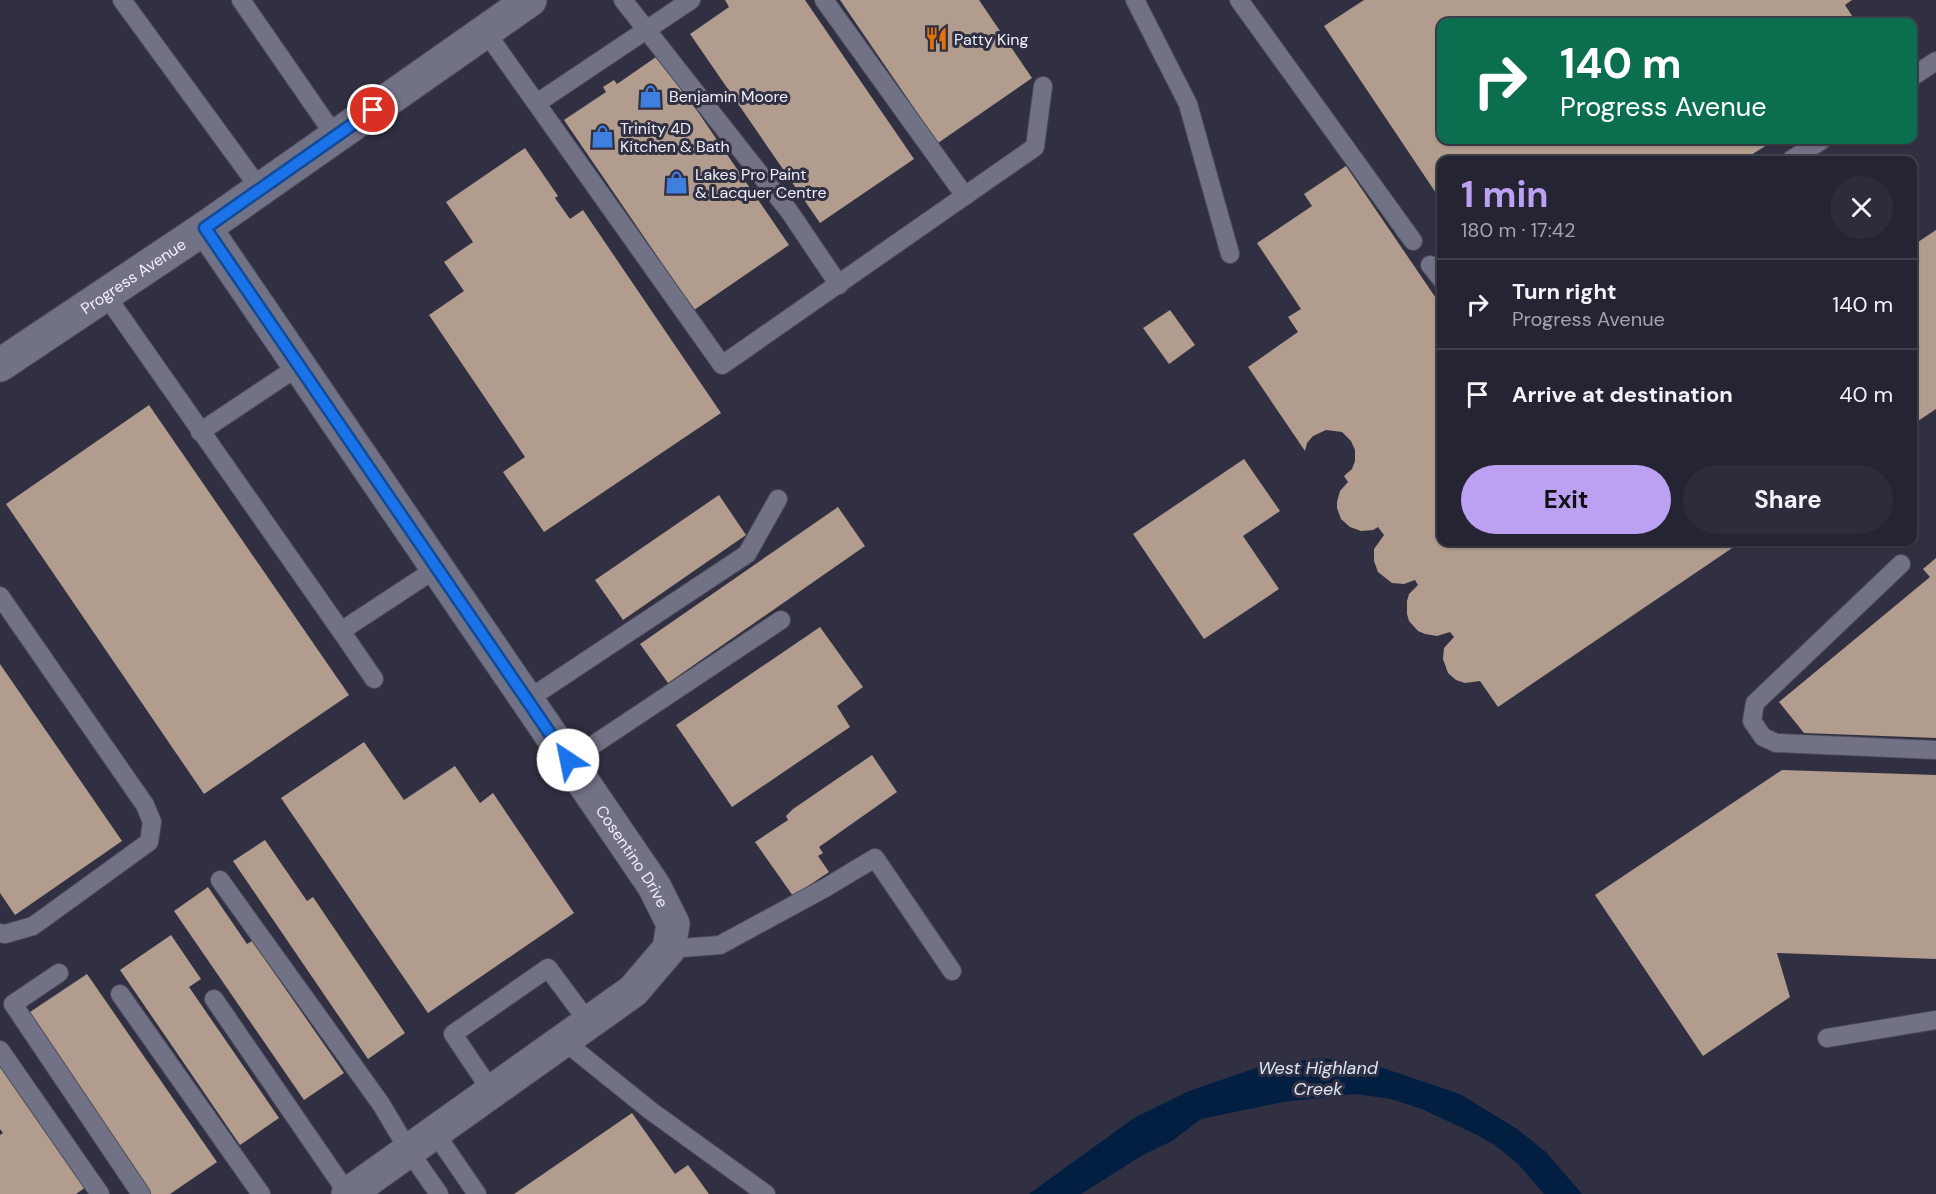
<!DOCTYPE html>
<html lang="en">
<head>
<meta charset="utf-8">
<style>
  :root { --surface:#242432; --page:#2c2c3a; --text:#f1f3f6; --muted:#a3a4ac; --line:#41414d; --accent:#bca0f2 }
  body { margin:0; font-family:"DM Sans",sans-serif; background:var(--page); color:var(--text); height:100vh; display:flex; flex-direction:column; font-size:22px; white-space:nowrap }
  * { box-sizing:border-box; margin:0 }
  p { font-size:20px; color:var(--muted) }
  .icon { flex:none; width:33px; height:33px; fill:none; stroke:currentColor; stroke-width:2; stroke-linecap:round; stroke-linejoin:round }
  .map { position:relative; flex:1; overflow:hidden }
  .details { position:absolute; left:1437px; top:156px; width:480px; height:390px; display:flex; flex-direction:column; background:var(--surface); border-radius:12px; box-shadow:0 2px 4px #0004,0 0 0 2px var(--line) }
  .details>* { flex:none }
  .top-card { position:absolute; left:1437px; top:18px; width:480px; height:126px; border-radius:12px; box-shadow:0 2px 4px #0004,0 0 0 2px var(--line); background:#0b6e4f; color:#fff; overflow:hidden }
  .pin { position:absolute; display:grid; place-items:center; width:51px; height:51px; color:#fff; margin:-26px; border:3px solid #fff; border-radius:50%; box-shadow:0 2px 6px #0007 }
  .me { position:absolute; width:66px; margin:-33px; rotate:326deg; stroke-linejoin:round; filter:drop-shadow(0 0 4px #0008) }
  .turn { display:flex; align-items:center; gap:21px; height:126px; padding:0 24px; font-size:27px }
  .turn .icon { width:78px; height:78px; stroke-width:2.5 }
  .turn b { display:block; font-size:42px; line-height:51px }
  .round { display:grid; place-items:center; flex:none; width:63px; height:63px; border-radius:32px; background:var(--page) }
  .overview { display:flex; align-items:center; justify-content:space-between; height:102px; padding:0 24px }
  h1 { font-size:36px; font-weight:700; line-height:45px; color:var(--accent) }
  .primary-button { display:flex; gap:12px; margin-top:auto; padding:12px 24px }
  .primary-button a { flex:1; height:69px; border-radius:36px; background:var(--accent); color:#111; font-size:24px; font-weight:700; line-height:69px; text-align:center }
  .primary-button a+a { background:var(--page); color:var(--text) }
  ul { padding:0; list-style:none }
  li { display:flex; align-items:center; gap:18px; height:90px; padding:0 24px; border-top:2px solid var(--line) }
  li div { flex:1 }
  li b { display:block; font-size:22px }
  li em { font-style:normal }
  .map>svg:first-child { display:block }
  .water { fill:#021f42 }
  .building { fill:#b19c8e }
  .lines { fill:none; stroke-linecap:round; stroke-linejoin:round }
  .lane-casing { stroke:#4c4c5b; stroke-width:20 }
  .street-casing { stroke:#4c4c5b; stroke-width:35 }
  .secondary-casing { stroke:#4c4c5b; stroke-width:35 }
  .lane { stroke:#727287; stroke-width:18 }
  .street { stroke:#727287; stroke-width:33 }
  .secondary { stroke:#727287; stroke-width:33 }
  .route-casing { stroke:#114b97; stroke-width:15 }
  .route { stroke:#1a73e8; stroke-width:10 }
  .labels { text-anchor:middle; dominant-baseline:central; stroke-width:6; stroke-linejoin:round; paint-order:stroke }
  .poi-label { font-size:16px; fill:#f0f0fc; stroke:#303042; text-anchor:start }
  .street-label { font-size:16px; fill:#f0f0fc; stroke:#303042 }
  .water-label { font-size:18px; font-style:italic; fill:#dae6f5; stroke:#303042 }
</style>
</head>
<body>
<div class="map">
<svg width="1936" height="1194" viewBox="0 0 1936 1194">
  <rect width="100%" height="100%" fill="#303042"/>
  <path class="water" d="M 1321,1058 L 1374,1065 L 1460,1094 L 1517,1129 L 1546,1152 L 1582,1194 L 1544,1194 L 1518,1164 L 1495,1145 L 1477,1135 L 1422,1109 L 1391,1099 L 1356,1094 L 1283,1102 L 1201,1119 L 1172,1141 L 1143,1155 L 1081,1194 L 1029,1194 L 1134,1118 L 1189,1091 L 1262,1066 Z"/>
  <g class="building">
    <path d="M 725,0 L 805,0 L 914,159 L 820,223 L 690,34 L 729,7 Z"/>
    <path d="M 840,0 L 979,0 L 1032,78 L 938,143 Z"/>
    <path d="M 1364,0 L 1852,0 L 1845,5 L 1856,22 L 1442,22 L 1442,140 L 1775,140 L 1743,160 L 1442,160 L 1442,202 L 1324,26 Z"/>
    <path d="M 659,55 L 789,245 L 694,310 L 564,120 L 606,92 L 603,87 L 614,80 L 617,84 Z"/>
    <path d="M 525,148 L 558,196 L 555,198 L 570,219 L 583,210 L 721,413 L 544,532 L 503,472 L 525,457 L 429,315 L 464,291 L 444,262 L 473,242 L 446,202 Z"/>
    <path d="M 1346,166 L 1442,307 L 1442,542 L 1741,542 L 1498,707 L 1480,681 L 1465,683 L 1456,680 L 1448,673 L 1443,659 L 1444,648 L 1454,637 L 1450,632 L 1437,636 L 1425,634 L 1418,631 L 1409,621 L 1407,614 L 1407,601 L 1409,594 L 1418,585 L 1415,580 L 1404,584 L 1392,583 L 1378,572 L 1374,561 L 1374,549 L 1384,535 L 1378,527 L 1373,530 L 1361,531 L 1350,527 L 1341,519 L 1337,508 L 1337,502 L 1340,491 L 1348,482 L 1344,476 L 1352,469 L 1355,461 L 1355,450 L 1351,441 L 1342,432 L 1326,430 L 1313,436 L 1307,443 L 1305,451 L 1248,367 L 1298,332 L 1288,317 L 1301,309 L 1257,243 L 1312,206 L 1304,194 Z"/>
    <path d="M 1936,230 L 1936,409 L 1912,425 L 1912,246 Z"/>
    <path d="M 1170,310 L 1195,345 L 1169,364 L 1143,328 Z"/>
    <path d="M 149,405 L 349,695 L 204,794 L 6,504 Z"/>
    <path d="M 1244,459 L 1280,511 L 1243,536 L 1279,589 L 1204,639 L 1133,534 Z"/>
    <path d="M 719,495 L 746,535 L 623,620 L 595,580 Z"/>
    <path d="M 838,507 L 865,546 L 668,683 L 640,644 Z"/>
    <path d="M 1936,558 L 1936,738 L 1804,733 L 1779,702 L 1930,577 L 1923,569 Z"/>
    <path d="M 820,627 L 863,687 L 837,706 L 850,727 L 732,807 L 676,725 Z"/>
    <path d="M 0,664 L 122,841 L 15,915 L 0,893 Z"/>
    <path d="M 364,742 L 404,800 L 455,766 L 480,803 L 493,793 L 574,913 L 428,1013 L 281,798 Z"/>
    <path d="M 872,755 L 897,792 L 819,847 L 823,853 L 818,856 L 829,872 L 793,896 L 755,842 L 788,820 L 786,816 L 793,809 Z"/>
    <path d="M 1782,770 L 1936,775 L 1936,959 L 1777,953 L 1790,997 L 1703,1056 L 1595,895 Z"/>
    <path d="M 265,840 L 307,901 L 313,897 L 405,1033 L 368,1059 L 233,861 Z"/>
    <path d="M 208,887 L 247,944 L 252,941 L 344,1073 L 304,1100 L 174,911 Z"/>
    <path d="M 171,935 L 201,979 L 189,987 L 279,1118 L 240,1145 L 120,970 Z"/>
    <path d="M 87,974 L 217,1162 L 170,1194 L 151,1194 L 27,1014 Z"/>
    <path d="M 0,1065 L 86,1187 L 76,1194 L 0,1194 L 0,1135 L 3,1133 L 0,1129 Z"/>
    <path d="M 632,1113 L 675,1174 L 688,1165 L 709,1194 L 514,1194 Z"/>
  </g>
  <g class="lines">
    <defs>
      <g id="lane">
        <path d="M 122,0 L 260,189"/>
        <path d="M 241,0 L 335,136"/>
        <path d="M 623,0 L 789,211 L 839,285"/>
        <path d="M 824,0 L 965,196"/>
        <path d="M 1135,0 L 1188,104 L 1230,254"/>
        <path d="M 1239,0 L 1413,241"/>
        <path d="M 485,31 L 722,365 L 1035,147 L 1043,86"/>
        <path d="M 1912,77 L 1936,61"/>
        <path d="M 537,103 L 691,0"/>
        <path d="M 1791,160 L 1822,140"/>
        <path d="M 1430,265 L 1442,280"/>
        <path d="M 105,294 L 341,631 L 437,568"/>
        <path d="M 200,432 L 299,366"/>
        <path d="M 1901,564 L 1755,703 L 1752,721 L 1763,737 L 1776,743 L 1936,750"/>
        <path d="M 0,596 L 145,805 L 152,822 L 149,842 L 33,926 L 5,934 L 0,933"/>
        <path d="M 341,631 L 374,679"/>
        <path d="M 527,700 L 747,554 L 778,499"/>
        <path d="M 569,761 L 781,620"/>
        <path d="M 220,880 L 381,1104 L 409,1151 L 439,1194"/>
        <path d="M 669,949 L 720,945 L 825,888 L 875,858 L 952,971"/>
        <path d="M 59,973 L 13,1004 L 141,1194"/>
        <path d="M 120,994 L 261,1194"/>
        <path d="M 214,999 L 348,1194"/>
        <path d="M 1827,1038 L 1936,1020"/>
        <path d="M 564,1041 L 651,1111 L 766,1194"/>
        <path d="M 0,1050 L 100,1194"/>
        <path d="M 492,1092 L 453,1034 L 548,968 L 589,1023"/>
        <path d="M 435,1133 L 477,1194"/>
      </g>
      <g id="street">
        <path id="s1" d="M 205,228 L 654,886 L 673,924 L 669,949 L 633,991 L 348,1194"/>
      </g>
      <g id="secondary">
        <path id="s2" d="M 0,365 L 205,228 L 530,0"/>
      </g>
    </defs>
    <use href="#lane" class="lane-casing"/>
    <use href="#street" class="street-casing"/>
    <use href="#secondary" class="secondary-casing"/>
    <use href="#lane" class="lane"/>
    <use href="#street" class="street"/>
    <use href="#secondary" class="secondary"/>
  </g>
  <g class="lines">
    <defs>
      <path id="route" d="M 373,110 L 205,228 L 568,760"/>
    </defs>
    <use href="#route" class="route-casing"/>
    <use href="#route" class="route"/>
  </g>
  <defs>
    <symbol id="restaurant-bare" viewBox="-9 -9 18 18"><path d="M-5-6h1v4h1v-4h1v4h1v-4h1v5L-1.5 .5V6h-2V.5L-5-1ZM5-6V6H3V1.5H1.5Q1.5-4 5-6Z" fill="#e8710a" stroke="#303042" stroke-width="2.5" paint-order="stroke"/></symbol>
    <symbol id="shop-bare" viewBox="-9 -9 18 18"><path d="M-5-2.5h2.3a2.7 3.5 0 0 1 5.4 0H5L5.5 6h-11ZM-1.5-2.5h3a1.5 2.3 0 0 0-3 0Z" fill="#3f7fe0" stroke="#303042" stroke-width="2.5" paint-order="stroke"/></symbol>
  </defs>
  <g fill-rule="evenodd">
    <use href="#restaurant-bare" x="920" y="22" width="33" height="33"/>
    <use href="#shop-bare" x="634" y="80" width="33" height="33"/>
    <use href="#shop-bare" x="586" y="120" width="33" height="33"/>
    <use href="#shop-bare" x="660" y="166" width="33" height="33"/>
  </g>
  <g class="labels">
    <g class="poi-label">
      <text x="954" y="39">Patty King</text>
      <text x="669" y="96">Benjamin Moore</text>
      <text x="620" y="128">Trinity 4D<tspan x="620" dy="18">Kitchen &amp; Bath</tspan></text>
      <text x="695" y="174">Lakes Pro Paint<tspan x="695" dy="18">&amp; Lacquer Centre</tspan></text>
    </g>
    <g class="street-label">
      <text stroke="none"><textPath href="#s2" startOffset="160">Progress Avenue</textPath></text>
      <text stroke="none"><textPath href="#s1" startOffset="760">Cosentino Drive</textPath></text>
    </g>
    <g class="water-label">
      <text x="1318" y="1068">West Highland<tspan x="1318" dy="21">Creek</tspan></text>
    </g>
  </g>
</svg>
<div class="pin" style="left:373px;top:110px;background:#d93025"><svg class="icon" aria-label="arrive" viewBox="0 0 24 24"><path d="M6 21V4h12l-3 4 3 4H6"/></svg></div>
<svg class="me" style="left:568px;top:760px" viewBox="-20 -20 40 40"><circle r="19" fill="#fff"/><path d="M0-13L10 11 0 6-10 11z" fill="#1a73e8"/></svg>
<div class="top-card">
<div class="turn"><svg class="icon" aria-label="right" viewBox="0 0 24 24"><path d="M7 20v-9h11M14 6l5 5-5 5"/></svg><div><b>140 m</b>Progress Avenue</div></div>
</div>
<section class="details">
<div class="overview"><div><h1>1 min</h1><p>180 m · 17:42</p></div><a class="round"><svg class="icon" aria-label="close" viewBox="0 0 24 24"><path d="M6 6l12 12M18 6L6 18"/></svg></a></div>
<ul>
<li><svg class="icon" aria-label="right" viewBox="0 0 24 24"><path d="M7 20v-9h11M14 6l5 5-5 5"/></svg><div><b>Turn right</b><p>Progress Avenue</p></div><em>140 m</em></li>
<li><svg class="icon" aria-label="arrive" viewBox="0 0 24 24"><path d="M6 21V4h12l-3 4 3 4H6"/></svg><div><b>Arrive at destination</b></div><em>40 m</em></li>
</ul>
<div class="primary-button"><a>Exit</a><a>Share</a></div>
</section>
</div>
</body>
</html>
